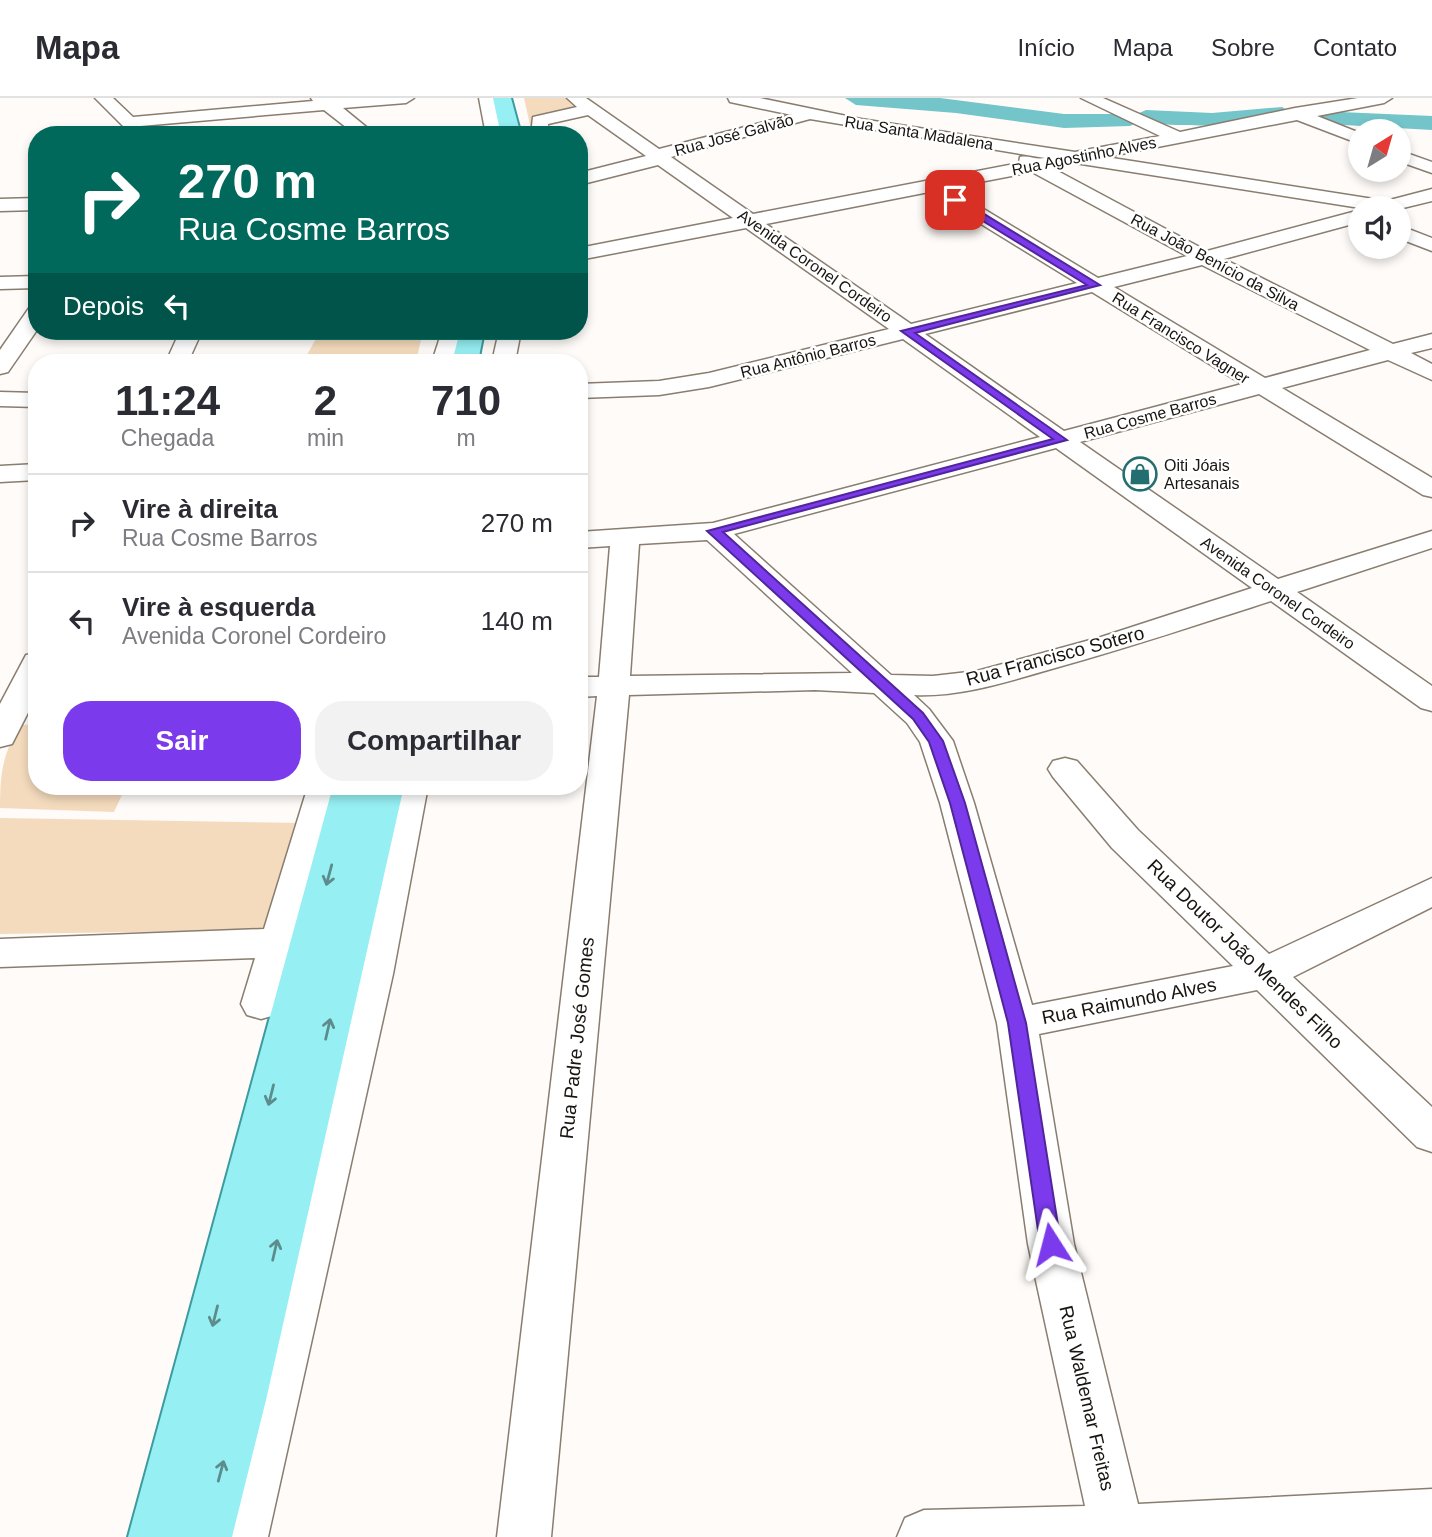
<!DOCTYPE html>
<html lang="pt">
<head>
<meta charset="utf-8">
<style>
  :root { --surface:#fff; --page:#f2f2f3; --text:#2b2b33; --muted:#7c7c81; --line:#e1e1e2; --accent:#7c3aed }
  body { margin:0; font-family:Arial,sans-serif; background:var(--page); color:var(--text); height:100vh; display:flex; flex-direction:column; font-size:26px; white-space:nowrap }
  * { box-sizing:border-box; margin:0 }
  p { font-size:23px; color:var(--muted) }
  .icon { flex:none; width:38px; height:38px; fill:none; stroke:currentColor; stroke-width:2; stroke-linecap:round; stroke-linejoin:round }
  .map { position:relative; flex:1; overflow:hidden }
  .drawer { position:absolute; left:28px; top:256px; width:560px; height:441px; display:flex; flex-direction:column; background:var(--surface); border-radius:28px; box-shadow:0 4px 10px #0003 }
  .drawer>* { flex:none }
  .hud { position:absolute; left:28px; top:28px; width:560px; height:214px; border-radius:28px; box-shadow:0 4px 10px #0003; background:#00695c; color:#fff; overflow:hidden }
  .needle { width:46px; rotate:37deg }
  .buttons { position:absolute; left:1348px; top:21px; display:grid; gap:14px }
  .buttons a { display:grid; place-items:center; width:63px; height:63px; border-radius:50%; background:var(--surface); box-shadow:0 4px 10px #0003; font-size:35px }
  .pin { position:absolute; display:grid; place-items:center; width:60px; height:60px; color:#fff; margin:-30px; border-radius:14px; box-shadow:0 4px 10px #0006 }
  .me { position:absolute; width:77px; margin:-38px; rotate:351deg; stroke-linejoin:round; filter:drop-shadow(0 0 5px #0008) }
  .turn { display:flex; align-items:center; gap:24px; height:147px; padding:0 35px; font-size:32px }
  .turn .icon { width:91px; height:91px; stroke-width:2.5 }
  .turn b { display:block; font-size:49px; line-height:60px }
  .then { display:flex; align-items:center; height:66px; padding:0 35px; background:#0003; gap:14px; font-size:26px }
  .eta { display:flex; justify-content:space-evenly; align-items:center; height:119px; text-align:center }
  .eta b { font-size:42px; font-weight:800; line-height:49px }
  .button { display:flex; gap:14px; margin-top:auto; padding:14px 35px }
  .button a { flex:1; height:80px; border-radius:28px; background:var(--accent); color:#fff; font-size:28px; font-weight:800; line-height:80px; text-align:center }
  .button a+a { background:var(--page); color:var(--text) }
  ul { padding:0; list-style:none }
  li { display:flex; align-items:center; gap:21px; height:98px; padding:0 35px; border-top:2px solid var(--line) }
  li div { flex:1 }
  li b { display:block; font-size:26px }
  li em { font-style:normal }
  header { display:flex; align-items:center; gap:42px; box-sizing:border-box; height:98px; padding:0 35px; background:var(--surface); border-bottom:2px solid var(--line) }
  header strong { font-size:33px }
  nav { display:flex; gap:38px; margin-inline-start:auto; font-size:24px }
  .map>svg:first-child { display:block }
  .green { fill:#f5dbbd }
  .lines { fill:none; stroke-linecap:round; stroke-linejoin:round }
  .river { fill:#73c5c9; fill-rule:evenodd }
  .minor-casing { stroke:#897d6f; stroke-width:3 }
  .major-casing { stroke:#3c9b9e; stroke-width:4 }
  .minor { fill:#fff; fill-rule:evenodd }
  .major { fill:#96eff3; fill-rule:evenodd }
  .oneway { stroke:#5d8c8c }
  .route { fill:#7c3aed; stroke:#51269a; stroke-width:2 }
  .labels { text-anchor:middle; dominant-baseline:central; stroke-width:5; stroke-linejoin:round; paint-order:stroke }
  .far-street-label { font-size:16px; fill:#18140f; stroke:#fff }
  .far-poi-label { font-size:16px; fill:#18140f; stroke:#fff; text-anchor:start }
  .street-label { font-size:19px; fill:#18140f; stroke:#fff }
</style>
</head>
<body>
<header>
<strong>Mapa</strong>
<nav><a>Início</a><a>Mapa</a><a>Sobre</a><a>Contato</a></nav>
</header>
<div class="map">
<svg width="1432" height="1439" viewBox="0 0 1432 1439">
  <rect width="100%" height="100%" fill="#fefbf8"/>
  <g class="green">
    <path d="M 524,0 L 567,0 L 582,10 L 545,19 L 532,36 Z"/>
    <path d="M 422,237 L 416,264 L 303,264 L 317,239 Z"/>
    <path d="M 37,626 L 37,688 L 126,688 L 114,714 L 0,710 C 0,679 2,652 22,627 Z"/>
    <path d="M 0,720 L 304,725 L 270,832 L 0,836 Z"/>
  </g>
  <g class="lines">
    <g class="river">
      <path d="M 845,0 L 940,0 L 1064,16 L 1137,16 L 1146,12 L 1212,15 L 1282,9 L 1293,16 C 1284,30 1160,29 1139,24 L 1130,28 L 1064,30 L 956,15 L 856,7 Z"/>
      <path d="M 1317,13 L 1432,18 L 1432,32 L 1309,25 L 1306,20 L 1309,15 Z"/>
    </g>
    <defs>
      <g id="minor">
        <path d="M 95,0 L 113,0 L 133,19 L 313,3 L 311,0 L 414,0 L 406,5 L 343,10 L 376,37 L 356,37 L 324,12 L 129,29 L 123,28 Z"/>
        <path d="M 479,0 L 495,0 L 504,37 L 486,37 Z"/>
        <path d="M 567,0 L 586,0 L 659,51 L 792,17 L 730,4 L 728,0 L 760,0 L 861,21 L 1075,54 L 1160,38 L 1081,0 L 1103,0 L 1180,34 L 1295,10 L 1358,0 L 1392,0 L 1384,5 L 1317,18 L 1360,35 L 1360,46 L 1297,22 L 1106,59 L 1386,103 L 1432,91 L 1432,103 L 1403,110 L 1398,115 L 1398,110 L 1360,110 L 1075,65 L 1052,70 L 1207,153 L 1360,112 L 1360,124 L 1224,161 L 1393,246 L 1432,236 L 1432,250 L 1411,255 L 1432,266 L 1432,282 L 1388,262 L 1282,290 L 1432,380 L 1432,399 L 1423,397 L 1259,296 L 1080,344 L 1278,481 L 1432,433 L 1432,450 L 1297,494 L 1432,588 L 1432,613 L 1421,610 L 1271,503 C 1199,526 1128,550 1055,570 C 1009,583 963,599 914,597 L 929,611 L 953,643 L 974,705 L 1032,907 L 1233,868 L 1112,750 L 1053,679 L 1048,671 L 1053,663 L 1065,660 L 1077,663 L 1138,732 L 1269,856 L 1432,780 L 1432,809 L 1293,879 L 1432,1009 L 1432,1054 L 1417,1049 L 1257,892 L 1039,936 L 1074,1146 L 1138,1406 L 1432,1391 L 1432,1439 L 897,1439 L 905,1420 L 924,1412 L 1085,1408 L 1028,1146 L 997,925 L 940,705 L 920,644 L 907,625 L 874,595 L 815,592 L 629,597 L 551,1439 L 497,1439 L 597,598 L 579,599 L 579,579 L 599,579 L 610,448 L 579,450 L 579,434 L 713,425 L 1040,339 L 903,241 L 709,289 L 659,297 L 579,300 L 579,286 L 659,283 L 709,275 L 889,231 L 746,130 L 579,162 L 579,150 L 733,120 L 658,67 L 579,87 L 579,75 L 646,58 L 588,17 L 548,26 L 549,37 L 531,37 L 533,19 L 577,9 ZM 810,21 L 1045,60 C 1035,62 1029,57 1020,59 L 1019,65 L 753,116 L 671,59 ZM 1032,74 L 1187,158 L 1098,180 L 949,90 ZM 929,94 L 1077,185 L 911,226 L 766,126 ZM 1202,167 L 1370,252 L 1265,280 L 1114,189 ZM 1092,194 L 1242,286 L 1064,333 L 925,236 ZM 1056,350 L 1252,490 L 1101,539 L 977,573 L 933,578 L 891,577 L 734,436 ZM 707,442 L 852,575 L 630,578 L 639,446 Z"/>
        <path d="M 1398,52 L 1432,64 L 1432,75 L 1398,63 Z"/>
        <path d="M 37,100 L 37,112 L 0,113 L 0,101 Z"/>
        <path d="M 1398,127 L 1432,140 L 1432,153 L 1398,140 Z"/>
        <path d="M 37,178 L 37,190 L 0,191 L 0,179 Z"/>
        <path d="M 37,208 L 37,232 L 8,274 L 0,276 L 0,252 L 29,210 Z"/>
        <path d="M 180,233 L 202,233 L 188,264 L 166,264 Z"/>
        <path d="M 442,233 L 464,233 L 455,264 L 432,264 Z"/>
        <path d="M 499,233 L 521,233 L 515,264 L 492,264 Z"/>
        <path d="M 0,294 L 37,295 L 37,309 L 0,308 Z"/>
        <path d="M 37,366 L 37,382 L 0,384 L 0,368 Z"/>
        <path d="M 37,555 L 37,597 L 12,646 L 0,649 L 0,606 L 26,557 Z"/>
        <path d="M 308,688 L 342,688 L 298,844 L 313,859 L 341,863 L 346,873 L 341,883 C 323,889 304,890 288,882 L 275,917 L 261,921 L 247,917 L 241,906 L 255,860 L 0,869 L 0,841 L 264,831 Z"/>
        <path d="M 394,688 L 428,688 L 393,876 L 268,1439 L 214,1439 L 353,876 Z"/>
      </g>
      <g id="major">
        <path d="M 493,0 L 511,0 L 521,37 L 501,37 Z"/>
        <path d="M 460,233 L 484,233 L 478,264 L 452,264 Z"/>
        <path d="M 333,688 L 404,688 L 266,1302 L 232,1439 L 128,1439 Z"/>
      </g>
    </defs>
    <use href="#minor" class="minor-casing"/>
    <use href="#major" class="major-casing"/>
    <use href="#minor" class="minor"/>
    <use href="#major" class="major"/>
  </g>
  <defs><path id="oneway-shaft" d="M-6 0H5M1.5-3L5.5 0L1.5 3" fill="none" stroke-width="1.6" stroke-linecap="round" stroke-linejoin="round" transform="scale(1.75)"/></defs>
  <g class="oneway">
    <use href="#oneway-shaft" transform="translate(329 777) rotate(105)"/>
    <use href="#oneway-shaft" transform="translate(328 931) rotate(-77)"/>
    <use href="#oneway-shaft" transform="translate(271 997) rotate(104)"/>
    <use href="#oneway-shaft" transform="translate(275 1152) rotate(-77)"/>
    <use href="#oneway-shaft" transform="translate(215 1218) rotate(104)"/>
    <use href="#oneway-shaft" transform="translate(221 1373) rotate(-75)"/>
  </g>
  <path class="route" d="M 952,100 L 958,100 L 1100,187 L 915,235 L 1067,342 L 723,434 L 923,615 L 943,643 L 965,705 L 1026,925 L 1061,1146 L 1058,1152 L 1051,1155 L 1043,1152 L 1040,1146 L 1008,925 L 950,705 L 929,644 L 913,621 L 707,433 L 1053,341 L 901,233 L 1087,187 L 952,104 Z"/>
  <defs>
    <symbol id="shop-ring" viewBox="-11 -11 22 22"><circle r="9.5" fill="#fff" stroke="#236e71" stroke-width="1.5"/><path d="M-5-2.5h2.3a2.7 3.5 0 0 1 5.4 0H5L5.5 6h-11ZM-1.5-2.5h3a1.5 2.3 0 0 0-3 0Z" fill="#236e71"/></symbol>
  </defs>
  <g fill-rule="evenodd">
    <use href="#shop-ring" x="1121" y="357" width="38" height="38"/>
  </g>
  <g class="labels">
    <g class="far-street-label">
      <text transform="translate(919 35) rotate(9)">Rua Santa Madalena</text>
      <text transform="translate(734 37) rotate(-15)">Rua José Galvão</text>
      <text transform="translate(1084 58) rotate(-11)">Rua Agostinho Alves</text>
      <text transform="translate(1215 164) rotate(28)">Rua João Benício da Silva</text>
      <text transform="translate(815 168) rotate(35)">Avenida Coronel Cordeiro</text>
      <text transform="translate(1181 240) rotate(32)">Rua Francisco Vagner</text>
      <text transform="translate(808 258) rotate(-14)">Rua Antônio Barros</text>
      <text transform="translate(1150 318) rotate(-15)">Rua Cosme Barros</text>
      <text transform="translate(1278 495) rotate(35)">Avenida Coronel Cordeiro</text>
    </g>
    <g class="far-poi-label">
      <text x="1164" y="367">Oiti Jóais<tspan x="1164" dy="18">Artesanais</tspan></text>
    </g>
    <g class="street-label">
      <text transform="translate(1055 558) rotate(-15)">Rua Francisco Sotero</text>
      <text transform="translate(1245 856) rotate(44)">Rua Doutor João Mendes Filho</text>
      <text transform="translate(1129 903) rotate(-11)">Rua Raimundo Alves</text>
      <text transform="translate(577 940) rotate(-84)">Rua Padre José Gomes</text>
      <text transform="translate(1087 1300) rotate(77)">Rua Waldemar Freitas</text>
    </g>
  </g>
</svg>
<div class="buttons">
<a><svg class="needle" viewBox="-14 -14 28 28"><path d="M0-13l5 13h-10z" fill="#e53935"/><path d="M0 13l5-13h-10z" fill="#7c7c81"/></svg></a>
<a><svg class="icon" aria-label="sound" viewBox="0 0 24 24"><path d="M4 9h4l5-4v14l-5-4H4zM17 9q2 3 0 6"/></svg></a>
</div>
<div class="pin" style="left:955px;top:102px;background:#d93025"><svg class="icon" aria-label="arrive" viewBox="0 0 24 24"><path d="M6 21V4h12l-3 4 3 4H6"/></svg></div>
<svg class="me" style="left:1051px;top:1146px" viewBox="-20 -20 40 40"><path d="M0-17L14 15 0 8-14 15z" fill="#7c3aed" stroke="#fff" stroke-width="4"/></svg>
<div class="hud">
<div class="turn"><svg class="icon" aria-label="right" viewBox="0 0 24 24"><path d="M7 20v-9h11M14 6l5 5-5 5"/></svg><div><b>270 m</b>Rua Cosme Barros</div></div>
<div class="then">Depois<svg class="icon" aria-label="left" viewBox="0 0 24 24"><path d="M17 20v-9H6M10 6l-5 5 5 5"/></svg></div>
</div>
<section class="drawer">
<div class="eta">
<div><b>11:24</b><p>Chegada</p></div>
<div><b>2</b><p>min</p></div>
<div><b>710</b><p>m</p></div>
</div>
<ul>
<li><svg class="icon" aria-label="right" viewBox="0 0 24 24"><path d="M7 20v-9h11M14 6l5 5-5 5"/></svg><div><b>Vire à direita</b><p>Rua Cosme Barros</p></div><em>270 m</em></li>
<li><svg class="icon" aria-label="left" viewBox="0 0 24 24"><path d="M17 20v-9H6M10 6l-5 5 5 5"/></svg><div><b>Vire à esquerda</b><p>Avenida Coronel Cordeiro</p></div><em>140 m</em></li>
</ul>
<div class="button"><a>Sair</a><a>Compartilhar</a></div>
</section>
</div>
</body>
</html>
